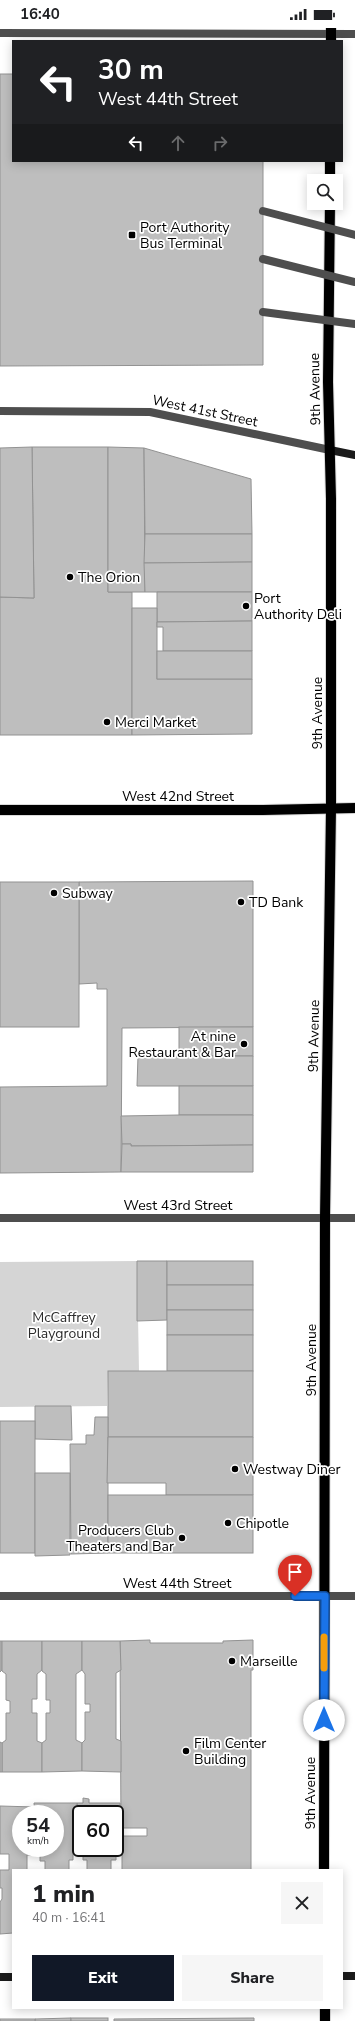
<!DOCTYPE html>
<html lang="en">
<head>
<meta charset="utf-8">
<style>
  :root { --surface:#fff; --page:#f6f6f6; --text:#202124; --muted:#757577; --accent:#111827 }
  body { margin:0; font-family:"Nunito Sans",sans-serif; background:var(--page); color:var(--text); height:100vh; display:flex; flex-direction:column; font-size:15px; white-space:nowrap }
  * { box-sizing:border-box; margin:0 }
  p { font-size:13px; color:var(--muted) }
  .icon { flex:none; width:22px; height:22px; fill:none; stroke:currentColor; stroke-width:2; stroke-linecap:round; stroke-linejoin:round }
  .map { position:relative; flex:1; overflow:hidden }
  .side { position:absolute; left:12px; top:1841px; width:331px; height:140px; display:flex; flex-direction:column; background:var(--surface); border-radius:0px; box-shadow:0 2px 10px #0003 }
  .side>* { flex:none }
  .banner { position:absolute; left:12px; top:12px; width:331px; height:122px; border-radius:0px; box-shadow:0 2px 10px #0003; background:#202124; color:#fff; overflow:hidden }
  .fabs { position:absolute; left:307px; top:146px; display:grid; gap:8px }
  .fabs a { display:grid; place-items:center; width:36px; height:36px; border-radius:0px; background:var(--surface); box-shadow:0 2px 10px #0003; font-size:20px }
  .speed { position:absolute; left:12px; top:1777px; display:flex; gap:8px; font-size:20px; font-weight:700; text-align:center }
  .speed>* { display:grid; place-content:center; width:52px; height:52px; border-radius:50%; background:var(--surface); box-shadow:0 2px 10px #0003; line-height:1 }
  .speed small { font-size:10px; font-weight:400 }
  .speed .limit { border:2px solid #111; border-radius:6px; background:#fff; color:#111 }
  .pin { position:absolute; display:grid; place-items:center; width:34px; height:34px; color:#fff; margin:-41px -17px; border-radius:50% 50% 50% 0; rotate:-45deg; box-shadow:0 0 4px #0007 }
  .pin .icon { rotate:45deg }
  .me { position:absolute; width:44px; margin:-22px; rotate:0deg; stroke-linejoin:round; filter:drop-shadow(0 0 3px #0008) }
  .turn { display:flex; align-items:center; gap:14px; height:84px; padding:0 20px; font-size:18px }
  .turn .icon { width:52px; height:52px; stroke-width:2.5 }
  .turn b { display:block; font-size:28px; line-height:34px }
  .lanes { display:flex; align-items:center; height:38px; padding:0 20px; background:#0003; justify-content:center; gap:20px; direction:ltr }
  .lanes .off { opacity:.35 }
  .round { display:grid; place-items:center; flex:none; width:42px; height:42px; border-radius:0px; background:var(--page) }
  .summary { display:flex; align-items:center; justify-content:space-between; height:68px; padding:0 20px }
  h1 { font-size:24px; font-weight:800; line-height:30px }
  .button { display:flex; gap:8px; margin-top:auto; padding:8px 20px }
  .button a { flex:1; height:46px; border-radius:0px; background:var(--accent); color:#fff; font-size:16px; font-weight:800; line-height:46px; text-align:center }
  .button a+a { background:var(--page); color:var(--text) }
  .status { display:flex; justify-content:space-between; align-items:center; height:28px; padding:0 20px; background:var(--surface); direction:ltr }
  .status svg { height:11px; fill:currentColor }
  .map>svg:first-child { display:block }
  .green { fill:#d5d5d5 }
  .building { fill:#bebebe; stroke:#929292 }
  .lines { fill:none; stroke-linecap:round; stroke-linejoin:round }
  .primary-casing { stroke:#dbdbdb; stroke-width:12 }
  .minor { stroke:#4e4e4e; stroke-width:8 }
  .secondary { stroke:#1b1b1b; stroke-width:8 }
  .primary { stroke:#000; stroke-width:10 }
  .service-bridge { stroke:#4e4e4e; stroke-width:8 }
  .route-casing { stroke:#114b97; stroke-width:10 }
  .route { stroke:#1a73e8; stroke-width:7 }
  .slow { stroke:#f59e0b; stroke-width:7 }
  .poi-dot { fill:#000; stroke:#fff; stroke-width:1.5 }
  .labels { text-anchor:middle; dominant-baseline:central; stroke-width:3.5; stroke-linejoin:round; paint-order:stroke }
  .poi-label { font-size:14px; fill:#000; stroke:#fff; text-anchor:start }
  .street-label { font-size:14px; fill:#000; stroke:#fff }
  .park-label { font-size:14px; fill:#2c2c2c; stroke:#fff }
</style>
</head>
<body>
<div class="status"><b>16:40</b><svg viewBox="0 0 49 12"><path d="M0 12V9h3v3zM5 12V6h3v6zM10 12V3h3v9zM15 12V0h3v12zM26 1h20v11H26zM47 4h2v5h-2z"/></svg></div>
<div class="map">
<svg width="355" height="1993" viewBox="0 0 355 1993">
  <rect width="100%" height="100%" fill="#fff"/>
  <path class="green" d="M 137,1233 L 139,1343 L 108,1343 L 107,1378 L 0,1379 L 0,1234 Z"/>
  <g class="building">
    <path d="M 0,46 L 13,46 L 13,133 L 263,133 L 263,337 L 0,338 Z"/>
    <path d="M 32,419 L 108,419 L 108,564 L 132,564 L 132,707 L 0,707 L 0,569 L 34,570 Z"/>
    <path d="M 32,419 L 34,570 L 0,569 L 0,420 Z"/>
    <path d="M 108,419 L 144,420 L 145,564 L 108,564 Z"/>
    <path d="M 144,420 L 251,451 L 252,506 L 145,506 Z"/>
    <path d="M 145,506 L 252,506 L 252,534 L 144,535 Z"/>
    <path d="M 252,534 L 252,564 L 145,564 L 144,535 Z"/>
    <path d="M 157,564 L 252,564 L 252,593 L 157,594 Z"/>
    <path d="M 132,580 L 157,580 L 157,651 L 252,651 L 252,706 L 132,707 Z"/>
    <path d="M 252,593 L 252,623 L 163,623 L 163,599 L 157,599 L 157,594 Z"/>
    <rect x="157" y="623" width="95" height="28"/>
    <path d="M 253,853 L 253,999 L 122,1000 L 121,1144 L 0,1145 L 0,1059 L 107,1058 L 107,961 L 97,961 L 97,955 L 79,956 L 79,854 Z"/>
    <rect x="0" y="854" width="79" height="145"/>
    <rect x="179" y="999" width="74" height="29"/>
    <path d="M 138,1028 L 253,1028 L 253,1058 L 137,1058 Z"/>
    <rect x="179" y="1058" width="74" height="29"/>
    <path d="M 179,1087 L 253,1087 L 253,1117 L 131,1118 L 131,1116 L 122,1116 L 121,1088 Z"/>
    <path d="M 122,1116 L 131,1116 L 131,1118 L 253,1117 L 253,1144 L 121,1144 Z"/>
    <path d="M 137,1233 L 167,1233 L 167,1292 L 137,1293 Z"/>
    <rect x="167" y="1233" width="86" height="24"/>
    <rect x="167" y="1257" width="86" height="25"/>
    <rect x="167" y="1282" width="86" height="25"/>
    <rect x="167" y="1307" width="86" height="36"/>
    <rect x="108" y="1343" width="145" height="66"/>
    <path d="M 35,1378 L 71,1378 L 72,1412 L 35,1411 Z"/>
    <path d="M 95,1389 L 108,1389 L 108,1525 L 71,1526 L 70,1416 L 86,1416 L 86,1407 L 94,1407 Z"/>
    <rect x="0" y="1393" width="35" height="132"/>
    <path d="M 108,1409 L 253,1409 L 253,1467 L 166,1467 L 166,1455 L 107,1455 Z"/>
    <path d="M 35,1445 L 70,1445 L 70,1527 L 35,1528 Z"/>
    <rect x="108" y="1467" width="145" height="58"/>
    <path d="M 150,1612 L 150,1615 L 223,1615 L 223,1613 L 253,1612 L 253,1642 L 251,1642 L 251,1842 L 122,1842 L 122,1808 L 147,1808 L 147,1800 L 121,1800 L 120,1613 Z"/>
    <path d="M 0,1613 L 2,1613 L 2,1642 L 0,1644 Z"/>
    <path d="M 2,1613 L 42,1613 L 42,1642 L 37,1646 L 37,1671 L 32,1671 L 32,1685 L 37,1685 L 37,1713 L 42,1715 L 42,1744 L 2,1744 L 2,1715 L 6,1712 L 6,1685 L 10,1685 L 10,1673 L 6,1672 L 6,1646 L 2,1643 Z"/>
    <path d="M 42,1613 L 82,1613 L 82,1642 L 76,1646 L 76,1712 L 82,1715 L 82,1743 L 42,1744 L 42,1715 L 46,1712 L 46,1685 L 50,1685 L 50,1672 L 46,1672 L 46,1646 L 42,1643 Z"/>
    <path d="M 82,1613 L 120,1613 L 121,1642 L 116,1645 L 116,1711 L 121,1713 L 121,1744 L 82,1743 L 82,1715 L 85,1712 L 85,1684 L 90,1684 L 90,1676 L 85,1676 L 85,1646 L 82,1642 Z"/>
    <path d="M 0,1714 L 2,1715 L 2,1744 L 0,1744 Z"/>
    <path d="M 83,1770 L 89,1771 L 89,1775 L 120,1775 L 121,1804 L 116,1806 L 116,1832 L 111,1832 L 111,1842 L 87,1842 L 87,1832 L 83,1832 L 83,1820 L 115,1820 L 115,1786 L 81,1786 L 81,1804 L 77,1802 L 77,1775 L 83,1775 Z"/>
    <path d="M 34,1775 L 77,1775 L 77,1802 L 73,1805 L 73,1832 L 69,1832 L 69,1842 L 45,1842 L 45,1833 L 40,1833 L 40,1820 L 55,1820 L 55,1786 L 35,1786 Z"/>
    <path d="M 0,1778 L 35,1779 L 35,1786 L 21,1786 L 21,1820 L 35,1820 L 35,1827 L 27,1827 L 27,1842 L 13,1842 L 13,1905 L 0,1906 L 0,1874 L 2,1871 L 2,1860 L 0,1860 L 0,1842 L 9,1842 L 9,1826 L 0,1826 Z"/>
    <path d="M 71,1990 L 71,1993 L 35,1993 L 35,1991 Z"/>
    <rect x="71" y="1990" width="37" height="3"/>
    <path d="M 254,1990 L 254,1993 L 114,1993 L 114,1991 Z"/>
    <rect x="0" y="1991" width="35" height="2"/>
  </g>
  <g class="lines">
    <defs>
      <g id="primary">
        <path d="M 331,0 L 331,13"/>
        <path d="M 330,153 L 330,133"/>
        <path d="M 0,782 L 263,782 L 355,780"/>
        <path d="M 324,1842 L 325,1190 L 331,780 L 331,471 L 328,354 L 330,175"/>
        <path d="M 325,1980 L 325,1993"/>
      </g>
    </defs>
    <use href="#primary" class="primary-casing"/>
    <g class="minor">
      <path d="M 0,5 L 355,6"/>
      <path d="M 0,383 L 150,384 L 330,422"/>
      <path d="M 0,1190 L 355,1190"/>
      <path d="M 0,1568 L 355,1568"/>
    </g>
    <g class="secondary">
      <path d="M 330,422 L 355,427"/>
      <path d="M 342,1948 L 355,1948"/>
      <path d="M 0,1949 L 13,1949"/>
    </g>
    <use href="#primary" class="primary"/>
    <g class="service-bridge">
      <path d="M 263,183 L 355,207"/>
      <path d="M 263,231 L 355,254"/>
      <path d="M 263,284 L 355,296"/>
    </g>
  </g>
  <g class="lines">
    <defs>
      <path id="route" d="M 295,1568 L 325,1568 L 324,1692"/>
    </defs>
    <use href="#route" class="route-casing"/>
    <use href="#route" class="route"/>
    <path class="slow" d="M 324,1640 L 324,1609"/>
  </g>
  <g class="poi-dot">
    <rect x="128" y="203" width="8" height="8" rx="2"/>
    <circle cx="70" cy="549" r="4"/>
    <circle cx="246" cy="578" r="4"/>
    <circle cx="107" cy="694" r="4"/>
    <circle cx="54" cy="865" r="4"/>
    <circle cx="241" cy="874" r="4"/>
    <circle cx="244" cy="1016" r="4"/>
    <circle cx="235" cy="1441" r="4"/>
    <circle cx="228" cy="1495" r="4"/>
    <circle cx="182" cy="1510" r="4"/>
    <circle cx="232" cy="1633" r="4"/>
    <circle cx="186" cy="1723" r="4"/>
  </g>
  <g class="labels">
    <g class="poi-label">
      <text x="140" y="199">Port Authority<tspan x="140" dy="16">Bus Terminal</tspan></text>
      <text x="78" y="549">The Orion</text>
      <text x="254" y="570">Port<tspan x="254" dy="16">Authority Deli</tspan></text>
      <text x="115" y="694">Merci Market</text>
      <text x="62" y="865">Subway</text>
      <text x="249" y="874">TD Bank</text>
      <text x="236" y="1008" text-anchor="end">At nine<tspan x="236" dy="16">Restaurant &amp; Bar</tspan></text>
      <text x="243" y="1441">Westway Diner</text>
      <text x="236" y="1495">Chipotle</text>
      <text x="174" y="1502" text-anchor="end">Producers Club<tspan x="174" dy="16">Theaters and Bar</tspan></text>
      <text x="240" y="1633">Marseille</text>
      <text x="194" y="1715">Film Center<tspan x="194" dy="16">Building</tspan></text>
    </g>
    <g class="street-label">
      <text transform="translate(315 361) rotate(-91)">9th Avenue</text>
      <text transform="translate(205 383) rotate(12)">West 41st Street</text>
      <text transform="translate(317 685) rotate(-90)">9th Avenue</text>
      <text x="178" y="768">West 42nd Street</text>
      <text transform="translate(314 1008) rotate(-89)">9th Avenue</text>
      <text x="178" y="1177">West 43rd Street</text>
      <text transform="translate(311 1332) rotate(-90)">9th Avenue</text>
      <text x="177" y="1555">West 44th Street</text>
      <text transform="translate(310 1765) rotate(-90)">9th Avenue</text>
    </g>
    <g class="park-label">
      <text x="64" y="1289">McCaffrey<tspan x="64" dy="16">Playground</tspan></text>
    </g>
  </g>
</svg>
<div class="fabs">
<a><svg class="icon" aria-label="search" viewBox="0 0 24 24"><circle cx="10" cy="10" r="6"/><path d="M15 15l6 6"/></svg></a>
</div>
<div class="speed"><div>54<small>km/h</small></div><div class="limit">60</div></div>
<div class="pin" style="left:295px;top:1568px;background:#d93025"><svg class="icon" aria-label="arrive" viewBox="0 0 24 24"><path d="M6 21V4h12l-3 4 3 4H6"/></svg></div>
<svg class="me" style="left:324px;top:1692px" viewBox="-20 -20 40 40"><circle r="19" fill="#fff"/><path d="M0-13L10 11 0 6-10 11z" fill="#1a73e8"/></svg>
<div class="banner">
<div class="turn"><svg class="icon" aria-label="left" viewBox="0 0 24 24"><path d="M17 20v-9H6M10 6l-5 5 5 5"/></svg><div><b>30 m</b>West 44th Street</div></div>
<div class="lanes"><svg class="icon" aria-label="left" viewBox="0 0 24 24"><path d="M17 20v-9H6M10 6l-5 5 5 5"/></svg><svg class="icon off" aria-label="ahead" viewBox="0 0 24 24"><path d="M12 20V5M6 11l6-6 6 6"/></svg><svg class="icon off" aria-label="right" viewBox="0 0 24 24"><path d="M7 20v-9h11M14 6l5 5-5 5"/></svg></div>
</div>
<section class="side">
<div class="summary"><div><h1>1 min</h1><p>40 m · 16:41</p></div><a class="round"><svg class="icon" aria-label="close" viewBox="0 0 24 24"><path d="M6 6l12 12M18 6L6 18"/></svg></a></div>
<div class="button"><a>Exit</a><a>Share</a></div>
</section>
</div>
</body>
</html>
